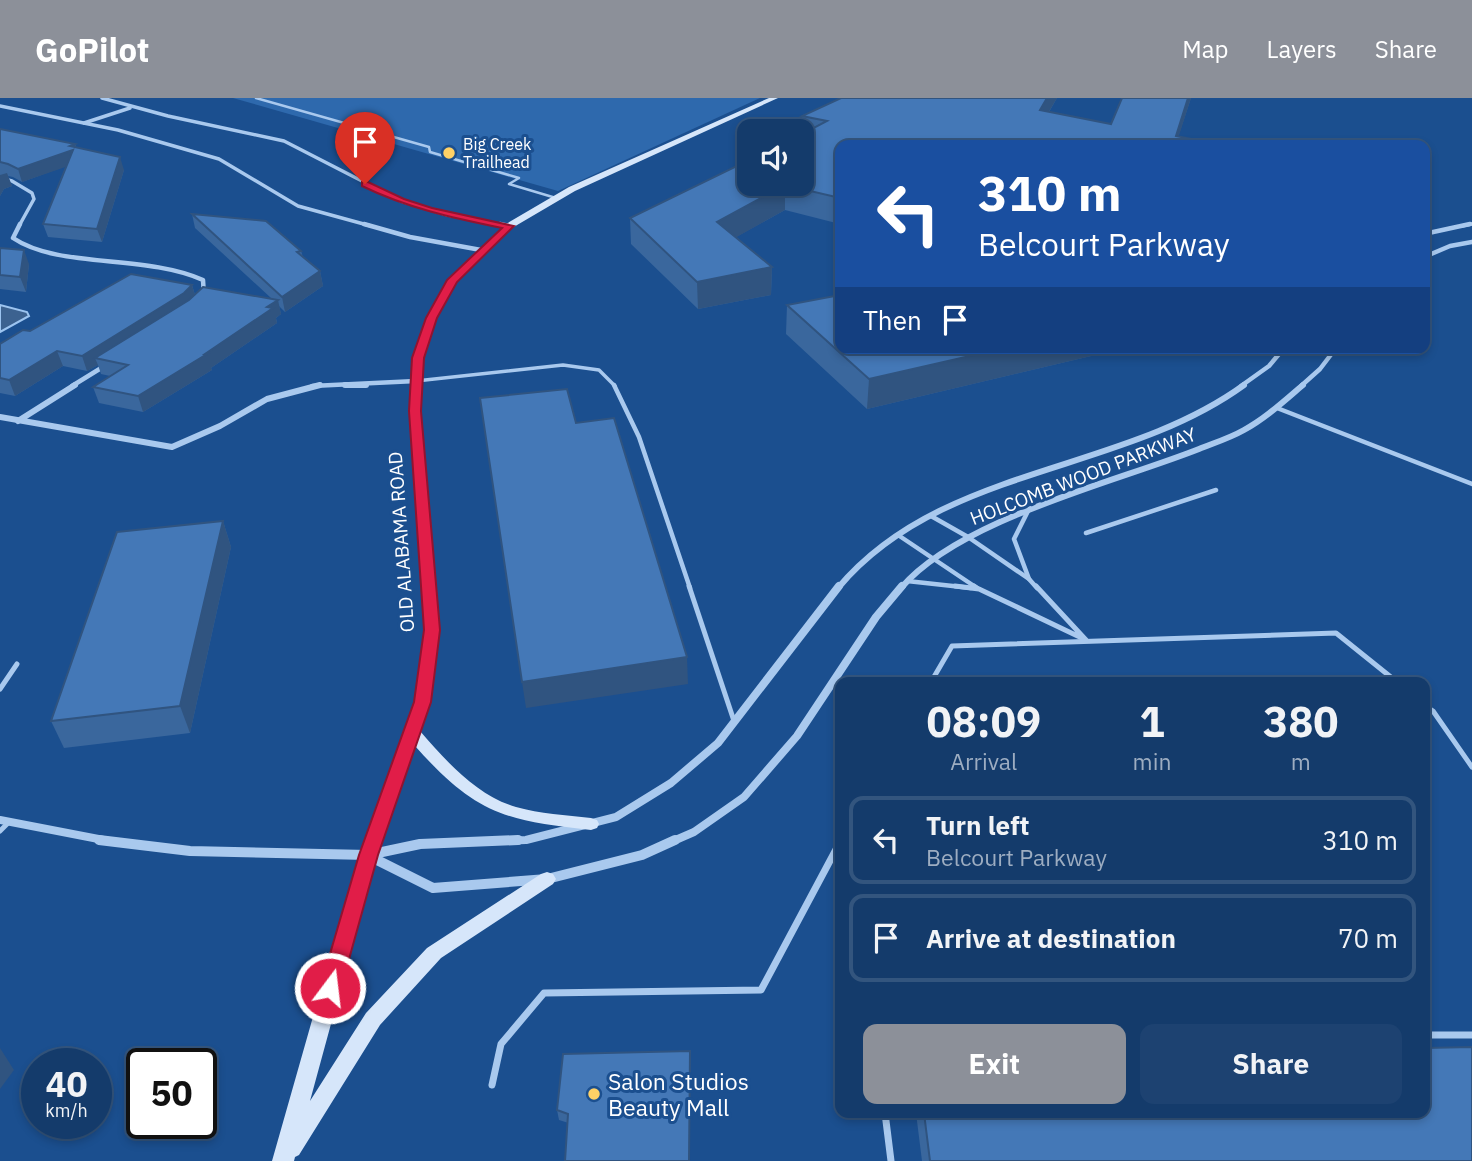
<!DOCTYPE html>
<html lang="en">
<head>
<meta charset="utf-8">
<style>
  :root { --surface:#143b6b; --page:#1d4271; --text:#f1f3f6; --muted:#9dadc1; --line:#33557e; --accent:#8c9099 }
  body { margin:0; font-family:"IBM Plex Sans",sans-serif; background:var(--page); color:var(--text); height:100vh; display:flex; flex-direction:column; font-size:26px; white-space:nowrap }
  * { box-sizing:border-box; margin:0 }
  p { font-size:23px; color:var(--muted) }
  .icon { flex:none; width:38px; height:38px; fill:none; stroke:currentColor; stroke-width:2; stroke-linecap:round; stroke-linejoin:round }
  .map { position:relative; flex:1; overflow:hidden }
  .drawer { position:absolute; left:835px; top:579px; width:595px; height:441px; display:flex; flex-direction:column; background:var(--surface); border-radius:14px; box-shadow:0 4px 10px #0003,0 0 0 2px var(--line) }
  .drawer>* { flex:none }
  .banner { position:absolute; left:835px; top:42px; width:595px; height:214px; border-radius:14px; box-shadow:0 4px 10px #0003,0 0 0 2px var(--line); background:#1a4fa0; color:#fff; overflow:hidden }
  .buttons { position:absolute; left:737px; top:21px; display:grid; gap:14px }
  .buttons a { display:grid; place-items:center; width:77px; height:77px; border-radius:14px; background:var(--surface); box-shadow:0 4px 10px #0003,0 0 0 2px var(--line); font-size:35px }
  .speed { position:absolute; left:21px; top:950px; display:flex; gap:14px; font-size:35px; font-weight:700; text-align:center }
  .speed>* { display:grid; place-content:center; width:91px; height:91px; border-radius:50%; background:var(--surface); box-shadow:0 4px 10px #0003,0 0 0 2px var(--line); line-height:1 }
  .speed small { font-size:18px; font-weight:400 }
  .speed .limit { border:4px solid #111; border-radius:10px; background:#fff; color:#111 }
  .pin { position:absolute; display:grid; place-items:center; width:60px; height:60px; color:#fff; margin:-72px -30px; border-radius:50% 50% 50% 0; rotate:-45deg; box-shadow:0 0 7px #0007 }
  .pin .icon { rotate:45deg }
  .me { position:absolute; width:77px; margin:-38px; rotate:15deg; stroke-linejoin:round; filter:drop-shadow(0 0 5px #0008) }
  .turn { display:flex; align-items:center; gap:24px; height:147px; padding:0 28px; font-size:32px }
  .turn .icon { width:91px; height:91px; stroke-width:2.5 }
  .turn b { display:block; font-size:49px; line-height:60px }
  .then { display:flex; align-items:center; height:66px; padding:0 28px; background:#0003; gap:14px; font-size:26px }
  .eta { display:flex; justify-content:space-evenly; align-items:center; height:119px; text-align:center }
  .eta b { font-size:42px; font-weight:700; line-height:49px }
  .button { display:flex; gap:14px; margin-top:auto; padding:14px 28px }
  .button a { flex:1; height:80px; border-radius:14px; background:var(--accent); color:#fff; font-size:28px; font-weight:700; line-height:80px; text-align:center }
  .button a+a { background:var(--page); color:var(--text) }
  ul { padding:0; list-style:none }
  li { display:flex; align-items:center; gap:21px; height:88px; margin:0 14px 10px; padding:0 14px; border:4px solid var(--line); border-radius:14px }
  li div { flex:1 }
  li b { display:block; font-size:26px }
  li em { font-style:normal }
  header { display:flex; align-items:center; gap:42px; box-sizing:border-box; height:98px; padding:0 35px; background:var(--accent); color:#fff }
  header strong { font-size:33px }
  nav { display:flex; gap:38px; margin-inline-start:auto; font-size:24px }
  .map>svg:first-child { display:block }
  .green { fill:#2e69ad }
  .water { fill:#3c6290; stroke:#9cc4f0; stroke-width:2 }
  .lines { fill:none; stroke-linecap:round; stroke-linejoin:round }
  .service-far4 { stroke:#a9c9ee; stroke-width:2.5 }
  .service-far3 { stroke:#a9c9ee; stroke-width:3.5 }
  .service-far2 { stroke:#a9c9ee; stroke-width:4.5 }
  .service-far1 { stroke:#a9c9ee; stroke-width:5 }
  .service { stroke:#a9c9ee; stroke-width:7 }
  .minor-far4 { stroke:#a9c9ee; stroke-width:3.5 }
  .minor-far3 { stroke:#a9c9ee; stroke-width:4.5 }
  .minor-far2 { stroke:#a9c9ee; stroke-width:6 }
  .minor-far1 { stroke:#a9c9ee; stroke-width:8 }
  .minor { stroke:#a9c9ee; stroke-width:10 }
  .secondary { fill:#d6e6fa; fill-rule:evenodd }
  .wall { fill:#3a679d }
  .shaded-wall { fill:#305480 }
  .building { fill:#4478b7; stroke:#305480; stroke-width:2 }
  .route { fill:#e11d48; stroke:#92132f; stroke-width:2 }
  .poi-dot { fill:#ffd166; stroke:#1b4f8f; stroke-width:2.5 }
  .labels { text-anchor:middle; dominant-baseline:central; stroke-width:6; stroke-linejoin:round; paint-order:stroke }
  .far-poi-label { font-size:16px; fill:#fff; stroke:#1b4f8f; text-anchor:start }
  .street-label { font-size:19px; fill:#fff; stroke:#1b4f8f }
  .near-poi-label { font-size:23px; fill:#fff; stroke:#1b4f8f; text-anchor:start }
</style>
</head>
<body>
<header>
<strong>GoPilot</strong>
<nav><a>Map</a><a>Layers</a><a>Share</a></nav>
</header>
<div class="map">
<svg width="1472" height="1063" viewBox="0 0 1472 1063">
  <rect width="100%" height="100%" fill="#1b4f8f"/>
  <path class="green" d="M 233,0 L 760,0 L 558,93 Z"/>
  <path class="water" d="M 0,207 L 27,214 L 29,218 L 0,234 Z"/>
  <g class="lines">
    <path class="service-far4" d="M 256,0 L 429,49 L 430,54 L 519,80 L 509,86 L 556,100"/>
    <path class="service-far3" d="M 416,283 L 563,267 L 599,272 L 615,288"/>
    <g class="service-far2">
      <path d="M 614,287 L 639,339 L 690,490"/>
      <path d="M 1277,310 L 1472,386"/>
      <path d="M 1028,413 L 1014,441 L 1029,481 L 1037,490"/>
      <path d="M 931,418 L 968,439 L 1029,481"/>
      <path d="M 1086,435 L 1216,392"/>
      <path d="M 898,437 L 977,490"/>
      <path d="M 907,483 L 971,490"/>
    </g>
    <g class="service-far1">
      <path d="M 689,488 L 734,623"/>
      <path d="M 955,488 L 979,491 L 1086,542 L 1036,488"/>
      <path d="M 974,488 L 977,490"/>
      <path d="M 931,584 L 952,548 L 1336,535 L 1397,584"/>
      <path d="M 0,591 L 17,566"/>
      <path d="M 1424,607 L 1433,613 L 1472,669"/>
      <path d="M 0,733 L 8,725"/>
    </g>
    <g class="service">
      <path d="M 1424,937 L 1472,937"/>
      <path d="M 492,987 L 501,946 L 544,895 L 761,892 L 840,744"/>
      <path d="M 885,1015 L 891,1063"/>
    </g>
    <g class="minor-far4">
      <path d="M 102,0 L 168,18 L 284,43 L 401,103 L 448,117 L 509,128"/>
      <path d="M 0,8 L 118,32 L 219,61 L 298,108 L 371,128"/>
      <path d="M 84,25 L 130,10"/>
      <path d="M 0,80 L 12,83 L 32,95 L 34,101 L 19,128"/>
      <path d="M 1462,128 L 1472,126"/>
    </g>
    <g class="minor-far3">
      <path d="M 20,126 L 13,140 C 59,171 145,156 203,182 L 204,198"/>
      <path d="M 364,126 L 410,139 L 481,152"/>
      <path d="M 500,126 L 509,128"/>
      <path d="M 1424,136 L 1470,126"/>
      <path d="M 1424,159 L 1450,148 L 1472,144"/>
      <path d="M 72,288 L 106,267"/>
      <path d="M 312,288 L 416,283"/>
      <path d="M 1241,288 L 1269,268 L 1284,250"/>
      <path d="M 1301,288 L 1320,271 L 1336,250"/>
    </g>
    <g class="minor-far2">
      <path d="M 345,287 L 366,287"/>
      <path d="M 0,319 L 172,349 L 220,328 L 267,301 L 320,287"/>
      <path d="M 18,323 L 75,287"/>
      <path d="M 838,490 C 941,367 1120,377 1244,287"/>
      <path d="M 901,490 C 960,421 1113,385 1199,351 C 1214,345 1230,340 1244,332 C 1266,320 1284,303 1303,287"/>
    </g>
    <g class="minor-far1">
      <path d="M 0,722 L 114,744"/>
      <path d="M 471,744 L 526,742 L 616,719 L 671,685 L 718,645 L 839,488"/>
      <path d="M 671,744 L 694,734 L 744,699 L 797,638 L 876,519 L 902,488"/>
    </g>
    <g class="minor">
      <path d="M 99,742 L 190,753 L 368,757 L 420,746 L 518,742"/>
      <path d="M 369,758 L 433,790 L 547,781 L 642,757 L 675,742"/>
    </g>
    <path class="secondary" d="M 769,0 L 778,0 L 575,93 L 512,130 L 457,183 L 437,220 L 423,260 L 421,313 L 439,532 L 430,604 L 420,633 C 446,663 477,698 516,709 C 540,716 566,717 591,720 L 597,722 L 599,726 L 597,730 L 591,732 C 503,722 476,716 415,648 L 377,757 L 310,1003 L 366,915 L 427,850 L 541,776 L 547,774 L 553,776 L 556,781 L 553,786 L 441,860 L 380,927 L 299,1057 L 295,1059 L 294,1063 L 272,1063 L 359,757 L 416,604 L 425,532 L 409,313 L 413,260 L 427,220 L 450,180 L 506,126 L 569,89 Z"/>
  </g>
  <g class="wall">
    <path d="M 1057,0 L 1049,14 L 1111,26 L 1122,0 L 1191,0 L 1178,39 L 840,47 L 840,126 L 785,112 L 736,139 L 772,169 L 771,197 L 698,211 L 631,146 L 630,120 L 802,36 L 802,18 Z"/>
    <path d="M 0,31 L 75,46 L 76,49 L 124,72 L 102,144 L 48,139 L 43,126 L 66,68 L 22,84 L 13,79 L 8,78 L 12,88 L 4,91 L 0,98 Z"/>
    <path d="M 192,116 L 301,153 L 303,159 L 320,173 L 323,188 L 285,214 L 279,208 L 281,216 L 276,220 L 277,225 L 211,270 L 212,272 L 143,314 L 99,305 L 93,289 L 110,278 L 101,276 L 98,267 L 87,273 L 63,268 L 15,298 L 0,295 L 0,246 L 30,233 L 192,187 L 195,197 L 271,200 L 195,130 Z"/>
    <path d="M 0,150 L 29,166 L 26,194 L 0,191 Z"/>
    <path d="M 787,207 L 840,250 L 1112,250 L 1108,254 L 867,311 L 786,236 Z"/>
    <path d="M 223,423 L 231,449 L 190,635 L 64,650 L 51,623 Z"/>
    <path d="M 557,1012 L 690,1063 L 559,1022 Z"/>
    <path d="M 916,1015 L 1424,1015 L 1472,1063 L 922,1063 Z"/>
  </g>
  <g class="shaded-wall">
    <path d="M 1047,0 L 1057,0 L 1037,34 L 1040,12 Z"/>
    <path d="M 1188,0 L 1191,0 L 1176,47 L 1176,38 Z"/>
    <path d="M 75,46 L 79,58 L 77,65 L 22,84 L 18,71 Z"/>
    <path d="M 120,59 L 124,72 L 102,144 L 97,131 Z"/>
    <path d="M 7,75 L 12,88 L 4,91 L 0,98 L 0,77 Z"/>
    <path d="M 785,87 L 785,112 L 717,150 L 717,124 Z"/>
    <path d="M 24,152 L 29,166 L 26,194 L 20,179 Z"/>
    <path d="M 772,169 L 771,197 L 698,211 L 697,184 Z"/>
    <path d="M 320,173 L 323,188 L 285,214 L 282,199 Z"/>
    <path d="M 192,187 L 196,201 L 95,260 L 98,267 L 87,273 L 82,258 Z"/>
    <path d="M 278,202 L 281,216 L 276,220 L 277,225 L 211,270 L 212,272 L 143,314 L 138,298 L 205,256 Z"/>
    <path d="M 1005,250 L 1112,250 L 1108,254 L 867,311 L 869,281 Z"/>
    <path d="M 57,253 L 63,268 L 15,298 L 9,282 Z"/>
    <path d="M 223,423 L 231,449 L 190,635 L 180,608 Z"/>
    <path d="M 687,559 L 688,586 L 526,610 L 522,584 Z"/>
    <path d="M 0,950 L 14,972 L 0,991 Z"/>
  </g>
  <g class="building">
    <path d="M 841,0 L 1047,0 L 1040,12 L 1111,26 L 1122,0 L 1188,0 L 1176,38 L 1222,47 L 840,47 L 840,100 L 785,87 L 717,124 L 772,169 L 697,184 L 630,120 L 749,62 L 749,86 L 802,86 L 802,36 L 827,23 L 802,18 Z"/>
    <path d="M 0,31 L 75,46 L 70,48 L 120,59 L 97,131 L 43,126 L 73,52 L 18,71 L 8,66 L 0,64 Z"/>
    <path d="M 192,116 L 266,123 L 301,153 L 297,154 L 320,173 L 282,199 Z"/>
    <path d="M 0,150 L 24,152 L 20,179 L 0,177 Z"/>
    <path d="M 131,176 L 192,187 L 184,195 L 82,258 L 57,253 L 9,282 L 0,280 L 0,246 L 23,232 L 30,233 Z"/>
    <path d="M 203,189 L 278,202 L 267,209 L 273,210 L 205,256 L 207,256 L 138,298 L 93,289 L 128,267 L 95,260 L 189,202 Z"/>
    <path d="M 840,197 L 840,250 L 1005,250 L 869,281 L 787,207 Z"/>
    <path d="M 567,291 L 576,325 L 614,320 L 687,559 L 522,584 L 480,300 Z"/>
    <path d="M 223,423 L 180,608 L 51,623 L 117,434 Z"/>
    <path d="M 1472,949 L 1472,1063 L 930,1063 L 924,1015 L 1424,1015 L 1424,950 Z"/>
    <path d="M 690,953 L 689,1063 L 565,1063 L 568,1016 L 557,1012 L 563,956 Z"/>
  </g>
  <path class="route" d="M 362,84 L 368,84 L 404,101 L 432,110 L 514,128 L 457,184 L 437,220 L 424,260 L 421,313 L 440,532 L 431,604 L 378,757 L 341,890 L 338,897 L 330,899 L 323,897 L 320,890 L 359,757 L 414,604 L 424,532 L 409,313 L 412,260 L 426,220 L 447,182 L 502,130 C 453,120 407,110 362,88 Z"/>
  <g class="poi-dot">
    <circle cx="449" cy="55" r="7"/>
    <circle cx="594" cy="996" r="7"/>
  </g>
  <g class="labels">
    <g class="far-poi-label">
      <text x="463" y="46">Big Creek<tspan x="463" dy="18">Trailhead</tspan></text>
    </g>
    <g class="street-label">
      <text transform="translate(1083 378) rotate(-21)">HOLCOMB WOOD PARKWAY</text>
      <text transform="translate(401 444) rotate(-94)">OLD ALABAMA ROAD</text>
    </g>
    <g class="near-poi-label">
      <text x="608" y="983">Salon Studios<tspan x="608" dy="26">Beauty Mall</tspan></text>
    </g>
  </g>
</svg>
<div class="buttons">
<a><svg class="icon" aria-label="sound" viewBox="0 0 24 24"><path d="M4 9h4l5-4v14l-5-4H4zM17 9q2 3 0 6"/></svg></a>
</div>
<div class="speed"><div>40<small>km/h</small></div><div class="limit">50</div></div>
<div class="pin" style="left:365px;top:86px;background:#d93025"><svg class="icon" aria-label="arrive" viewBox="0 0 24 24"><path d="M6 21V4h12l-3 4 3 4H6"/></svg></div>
<svg class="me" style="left:330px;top:890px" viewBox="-20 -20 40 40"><circle r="17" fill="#e11d48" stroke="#fff" stroke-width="3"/><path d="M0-11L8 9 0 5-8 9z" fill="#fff"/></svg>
<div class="banner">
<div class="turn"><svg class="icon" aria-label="left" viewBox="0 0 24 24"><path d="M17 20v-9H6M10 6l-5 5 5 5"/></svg><div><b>310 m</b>Belcourt Parkway</div></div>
<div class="then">Then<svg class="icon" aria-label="arrive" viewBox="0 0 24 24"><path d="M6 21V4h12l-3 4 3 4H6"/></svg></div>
</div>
<section class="drawer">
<div class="eta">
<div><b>08:09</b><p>Arrival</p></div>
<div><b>1</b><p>min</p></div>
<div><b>380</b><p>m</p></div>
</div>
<ul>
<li><svg class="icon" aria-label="left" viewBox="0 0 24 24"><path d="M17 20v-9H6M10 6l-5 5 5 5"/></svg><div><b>Turn left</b><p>Belcourt Parkway</p></div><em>310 m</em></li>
<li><svg class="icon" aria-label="arrive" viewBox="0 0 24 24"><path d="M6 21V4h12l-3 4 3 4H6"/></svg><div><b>Arrive at destination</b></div><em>70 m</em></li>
</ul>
<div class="button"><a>Exit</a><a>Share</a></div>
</section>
</div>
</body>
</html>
